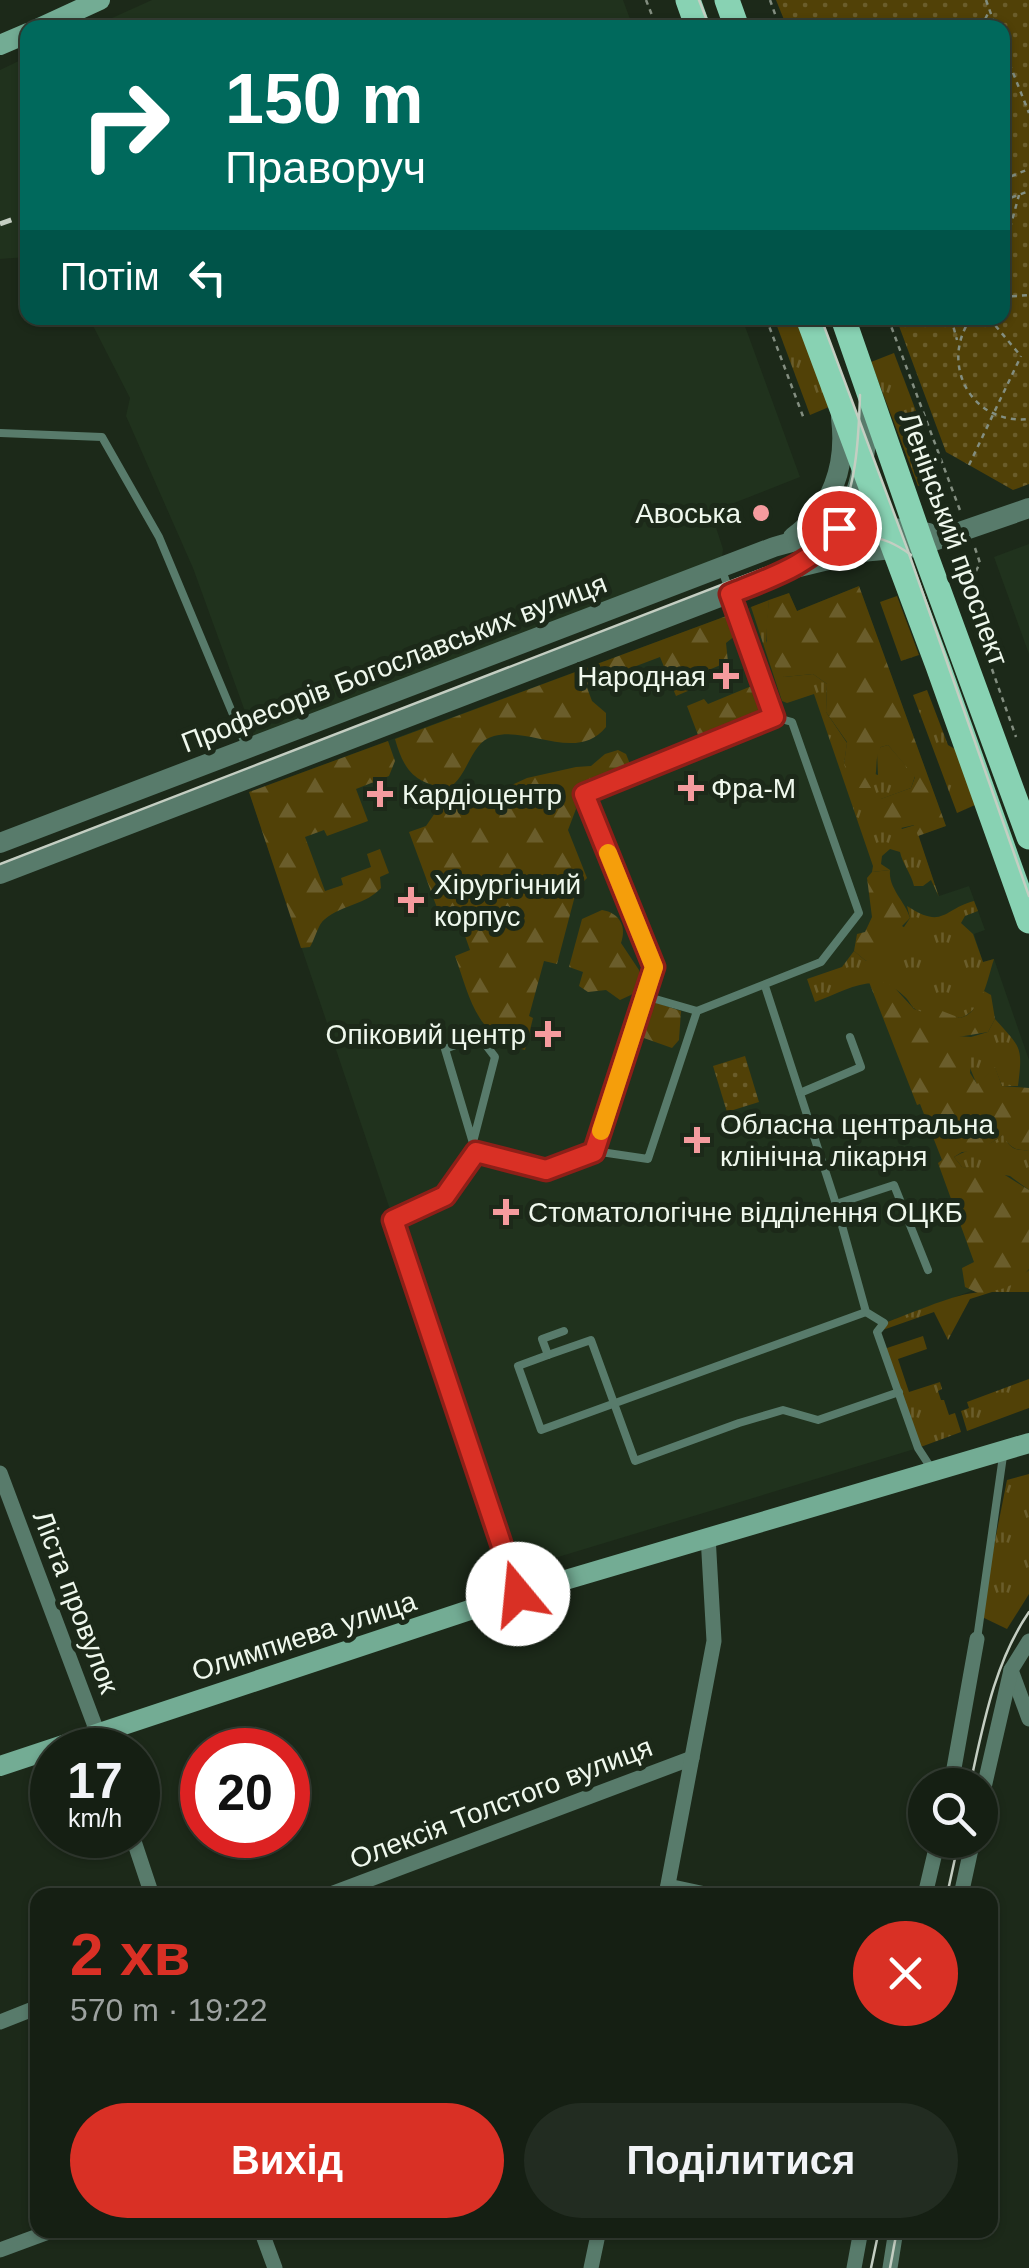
<!DOCTYPE html>
<html lang="uk">
<head>
<meta charset="utf-8">
<style>
  :root { --surface:#151f13; --page:#222c21; --text:#f1f3f6; --muted:#9da2a0; --line:#343d33; --accent:#d93025 }
  body { margin:0; font-family:Arial,sans-serif; background:var(--page); color:var(--text); height:100vh; display:flex; flex-direction:column; font-size:38px; white-space:nowrap }
  * { box-sizing:border-box; margin:0 }
  p { font-size:32px; color:var(--muted) }
  .icon { flex:none; width:55px; height:55px; fill:none; stroke:currentColor; stroke-width:2; stroke-linecap:round; stroke-linejoin:round }
  .map { position:relative; flex:1; overflow:hidden }
  .sheet { position:absolute; left:30px; top:1888px; width:968px; height:350px; display:flex; flex-direction:column; background:var(--surface); border-radius:20px; box-shadow:0 2px 8px #0004,0 0 0 2px var(--line) }
  .sheet>* { flex:none }
  .banner { position:absolute; left:20px; top:20px; width:990px; height:305px; border-radius:20px; box-shadow:0 2px 8px #0004,0 0 0 2px var(--line); background:#00695c; color:#fff; overflow:hidden }
  .buttons { position:absolute; left:908px; top:1768px; display:grid; gap:20px }
  .buttons a { display:grid; place-items:center; width:90px; height:90px; border-radius:50%; background:var(--surface); box-shadow:0 2px 8px #0004,0 0 0 2px var(--line); font-size:50px }
  .speed { position:absolute; left:30px; top:1728px; display:flex; gap:20px; font-size:50px; font-weight:700; text-align:center }
  .speed>* { display:grid; place-content:center; width:130px; height:130px; border-radius:50%; background:var(--surface); box-shadow:0 2px 8px #0004,0 0 0 2px var(--line); line-height:1 }
  .speed small { font-size:25px; font-weight:400 }
  .speed .limit { border:15px solid #d22; background:#fff; color:#111 }
  .pin { position:absolute; display:grid; place-items:center; width:85px; height:85px; color:#fff; margin:-42px; border:5px solid #fff; border-radius:50%; box-shadow:0 2px 10px #0007 }
  .me { position:absolute; width:110px; margin:-55px; rotate:343deg; stroke-linejoin:round; filter:drop-shadow(0 0 8px #0008) }
  .turn { display:flex; align-items:center; gap:35px; height:210px; padding:0 40px; font-size:45px }
  .turn .icon { width:130px; height:130px; stroke-width:2.5 }
  .turn b { display:block; font-size:70px; line-height:85px }
  .then { display:flex; align-items:center; height:95px; padding:0 40px; background:#0003; gap:20px; font-size:38px }
  .round { display:grid; place-items:center; flex:none; width:105px; height:105px; border-radius:52px; background:var(--page) }
  .head { display:flex; align-items:center; justify-content:space-between; height:170px; padding:0 40px }
  h1 { font-size:60px; font-weight:600; line-height:75px; color:var(--accent) }
  .cta { display:flex; gap:20px; margin-top:auto; padding:20px 40px }
  .cta a { flex:1; height:115px; border-radius:60px; background:var(--accent); color:#fff; font-size:40px; font-weight:600; line-height:115px; text-align:center }
  .cta a+a { background:var(--page); color:var(--text) }
  .map>svg:first-child { display:block }
  .built { fill:#20321d }
  .grass { fill:url(#grass-tufts) }
  .forest { fill:url(#forest-firs) }
  .park { fill:url(#park-dots) }
  .lines { fill:none; stroke-linecap:round; stroke-linejoin:round }
  .path { stroke:#838e80; stroke-width:2.5; stroke-dasharray:5 5; stroke-linecap:butt }
  .service { stroke:#587b6b; stroke-width:8 }
  .minor { stroke:#587b6b; stroke-width:15 }
  .tertiary { stroke:#587b6b; stroke-width:20 }
  .secondary { stroke:#73ac94; stroke-width:20 }
  .primary { stroke:#88d2b3; stroke-width:25 }
  .tram { stroke:#c4cec2; stroke-width:2.5 }
  .rail { stroke:#c4cec2; stroke-width:5; stroke-dasharray:12 12; stroke-linecap:butt }
  .route-casing { stroke:#8d1f18; stroke-width:25 }
  .route { stroke:#d93025; stroke-width:18 }
  .slow { stroke:#f59e0b; stroke-width:18 }
  .poi-dot { fill:#f59b9e; stroke:#1c2919; stroke-width:4 }
  .labels { text-anchor:middle; dominant-baseline:central; stroke-width:10; stroke-linejoin:round; paint-order:stroke }
  .poi-label { font-size:28px; fill:#eff8ed; stroke:#1c2919; text-anchor:start }
  .street-label { font-size:28px; fill:#eff8ed; stroke:#1c2919 }
</style>
</head>
<body>
<div class="map">
<svg width="1029" height="2268" viewBox="0 0 1029 2268">
  <defs>
    <pattern id="grass-tufts" width="24" height="20" patternUnits="userSpaceOnUse" patternTransform="scale(2.5)"><rect width="24" height="20" fill="#514107"/><path d="M3 7l-1-3M5 7V3M7 7l1-3M15 17l-1-3M17 17v-4M19 17l1-3" fill="none" stroke="#6a5d2b"/></pattern>
    <pattern id="forest-firs" width="22" height="20" patternUnits="userSpaceOnUse" patternTransform="scale(2.5)"><rect width="22" height="20" fill="#514107"/><path d="M5 1l3.5 6h-7zM16 11l3.5 6h-7z" fill="#6a5d2b"/></pattern>
    <pattern id="park-dots" width="8" height="8" patternUnits="userSpaceOnUse" patternTransform="scale(2.5)"><rect width="8" height="8" fill="#514107"/><path d="M2 2h.1M6 6h.1" fill="none" stroke="#6a5d2b" stroke-width="1.8" stroke-linecap="round"/></pattern>
  </defs>
  <rect width="100%" height="100%" fill="#1c2919"/>
  <g class="built">
    <path d="M 152,0 L 623,0 L 633,27 L 92,27 Z"/>
    <path d="M 27,57 L 27,257 L 0,259 L 0,70 Z"/>
    <path d="M 89,318 L 742,318 L 800,477 L 711,512 L 723,549 L 722,559 L 255,739 L 193,568 L 126,416 L 130,398 Z"/>
    <path d="M 1029,544 L 1029,654 L 994,557 Z"/>
    <path d="M 859,586 L 946,826 L 918,836 L 939,896 L 969,886 L 985,930 L 974,934 L 983,962 L 994,959 L 1029,1060 L 1029,1270 L 884,1323 L 877,1332 L 918,1448 L 512,1571 L 249,792 L 789,593 L 797,611 Z"/>
  </g>
  <g class="grass">
    <path d="M 774,318 L 795,318 L 829,407 L 810,415 Z"/>
    <path d="M 894,353 L 941,477 L 918,486 L 871,362 Z"/>
    <path d="M 897,596 L 919,655 L 901,661 L 880,602 Z"/>
    <path d="M 769,600 L 766,641 L 784,677 L 813,674 L 827,684 L 826,712 L 847,743 L 844,764 L 878,775 L 877,752 L 881,747 L 888,745 L 915,776 L 911,788 L 881,799 L 902,829 L 915,825 L 939,897 L 931,880 L 923,886 L 914,886 C 911,873 903,865 900,852 L 890,849 L 882,856 L 881,864 L 890,870 L 872,872 L 873,866 L 814,694 L 787,703 L 782,701 L 751,607 Z"/>
    <path d="M 927,690 L 948,745 L 955,749 L 975,805 L 957,813 L 913,695 Z"/>
    <path d="M 974,901 L 978,911 L 965,916 L 961,923 L 973,934 L 983,962 L 994,959 C 987,980 983,1011 960,1018 C 944,1012 935,1016 921,1012 C 911,1009 911,1002 904,996 C 877,969 846,991 815,1002 L 807,979 L 842,967 L 854,951 L 866,961 L 884,945 L 892,945 L 910,918 L 907,906 C 944,930 943,909 974,901 Z"/>
    <path d="M 995,1019 C 1021,1048 1023,1046 1018,1086 L 1002,1086 L 995,1068 L 977,1085 L 957,1036 L 971,1037 L 988,1032 Z"/>
    <path d="M 1004,1134 C 1008,1148 1015,1151 1029,1150 L 1029,1190 L 1010,1176 L 962,1167 L 954,1157 C 974,1146 981,1152 1004,1134 Z"/>
    <path d="M 1029,1270 L 1029,1292 L 992,1292 L 970,1299 L 948,1340 L 934,1312 L 877,1332 L 884,1323 C 908,1315 949,1296 973,1293 C 1003,1289 1005,1289 1029,1270 Z"/>
    <path d="M 923,1336 L 927,1349 L 898,1359 L 909,1392 L 940,1382 L 942,1389 L 938,1391 L 941,1400 L 944,1400 L 949,1415 L 955,1413 L 961,1432 L 918,1448 L 884,1349 Z"/>
    <path d="M 1029,1379 L 1029,1408 L 967,1431 L 961,1411 L 969,1408 L 967,1402 Z"/>
    <path d="M 1029,1474 L 1029,1594 L 1007,1629 L 980,1616 L 1007,1480 Z"/>
  </g>
  <g class="forest">
    <path d="M 859,586 L 946,826 L 918,836 L 914,825 L 888,831 L 874,829 L 868,816 L 870,805 L 875,801 L 911,788 L 915,777 L 888,745 L 881,747 C 873,758 880,773 871,788 L 853,788 L 844,764 L 847,742 L 826,712 L 827,684 L 813,674 L 784,677 C 761,657 766,629 769,600 L 789,593 L 797,611 Z"/>
    <path d="M 729,615 L 736,635 L 726,643 L 728,662 L 706,671 L 709,682 L 676,696 L 660,657 L 586,685 L 592,701 L 606,713 L 606,727 C 577,763 529,726 494,736 C 470,742 469,775 449,788 C 415,784 404,771 395,739 Z"/>
    <path d="M 754,685 L 762,709 L 698,735 L 687,706 L 704,699 L 708,704 Z"/>
    <path d="M 388,741 L 395,761 L 389,776 L 356,789 L 368,821 L 327,836 L 324,830 L 305,837 L 325,891 L 343,885 L 341,878 L 371,867 L 367,854 L 380,849 L 389,873 L 380,877 L 381,888 C 367,904 342,905 325,919 C 318,924 315,939 310,947 L 301,948 L 249,792 Z"/>
    <path d="M 618,750 L 626,754 L 630,764 L 573,788 L 576,809 L 568,830 L 587,878 L 577,888 L 557,964 L 544,961 L 529,1016 L 533,1018 L 525,1050 C 476,1037 470,998 455,956 L 470,950 L 459,919 L 443,924 L 409,832 L 426,826 L 435,813 L 462,795 L 473,791 L 490,795 L 527,778 L 576,767 L 591,766 L 605,754 Z"/>
    <path d="M 890,870 C 888,888 905,901 910,918 L 902,926 L 912,932 L 910,943 L 899,948 L 885,945 L 883,955 L 866,961 L 854,951 L 857,934 L 865,932 L 872,917 L 867,878 L 872,872 Z"/>
    <path d="M 602,910 C 620,913 627,927 621,943 L 639,970 L 640,984 L 633,994 L 620,1000 L 606,990 L 588,992 L 579,986 L 583,972 L 569,967 L 582,919 Z"/>
    <path d="M 880,981 L 892,985 L 914,1009 L 922,1012 L 942,1011 L 960,1018 C 977,1013 974,1003 984,991 L 991,995 L 995,1019 L 988,1032 L 958,1037 L 971,1061 L 970,1073 L 977,1084 L 995,1067 L 1002,1086 L 1029,1088 L 1029,1150 C 1015,1151 1009,1147 1003,1135 L 979,1151 L 962,1152 L 954,1157 L 962,1167 L 997,1170 L 1029,1190 L 1029,1269 L 1019,1281 L 1005,1288 L 980,1294 L 965,1287 L 962,1268 L 974,1262 L 938,1163 L 942,1160 L 920,1104 L 917,1105 L 869,982 Z"/>
    <path d="M 651,1001 L 681,1011 L 679,1040 L 672,1048 L 641,1037 L 639,1026 Z"/>
  </g>
  <g class="park">
    <path d="M 776,0 L 1029,0 L 1029,484 L 1013,490 L 946,452 L 896,318 L 1002,318 L 1002,28 L 787,27 Z"/>
    <path d="M 745,1056 L 759,1102 L 727,1112 L 713,1066 Z"/>
  </g>
  <g class="lines">
    <g class="path">
      <path d="M 646,0 L 657,28"/>
      <path d="M 770,0 L 780,28"/>
      <path d="M 986,0 L 996,28"/>
      <path d="M 981,28 L 989,11"/>
      <path d="M 1002,45 L 1029,113"/>
      <path d="M 1002,180 L 1029,169"/>
      <path d="M 1002,201 L 1029,191"/>
      <path d="M 1002,257 L 1019,195"/>
      <path d="M 1002,297 L 1029,295"/>
      <path d="M 766,318 L 804,419"/>
      <path d="M 888,318 L 961,513"/>
      <path d="M 951,318 L 957,340"/>
      <path d="M 971,318 C 939,364 971,425 1029,419"/>
      <path d="M 989,318 L 1020,355"/>
      <path d="M 969,465 L 1021,356"/>
      <path d="M 975,548 L 980,563 L 965,593 L 1016,737"/>
    </g>
    <g class="service">
      <path d="M 0,433 L 102,437 L 159,537 L 247,748"/>
      <path d="M 722,570 L 774,717"/>
      <path d="M 765,986 L 836,1204 L 866,1312 L 884,1323 L 877,1332 L 918,1448 L 931,1468"/>
      <path d="M 800,1093 L 861,1067 L 850,1037"/>
      <path d="M 473,1142 L 495,1057 L 479,1036 L 445,1049 L 476,1153"/>
      <path d="M 594,1151 L 645,996"/>
      <path d="M 836,1204 L 894,1185 L 928,1270"/>
      <path d="M 564,1331 L 542,1339 L 548,1355 L 518,1366 L 541,1430 L 866,1312"/>
      <path d="M 548,1355 L 591,1340 L 635,1461 L 739,1423 L 783,1410 L 818,1420 L 899,1392"/>
      <path d="M 517,1590 L 393,1220 L 445,1196 L 476,1153 L 546,1170 L 594,1151 L 648,1159 L 697,1011 L 821,962 L 859,913 L 792,722 L 774,717 L 584,794 L 653,967 L 645,996 L 697,1011"/>
      <path d="M 977,1639 L 1003,1456"/>
    </g>
    <g class="minor">
      <path d="M 0,1473 L 104,1750"/>
      <path d="M 1011,1670 L 1029,1719"/>
      <path d="M 951,1785 L 977,1639"/>
      <path d="M 980,1805 L 1011,1670 L 1029,1641"/>
      <path d="M 132,1835 L 152,1895"/>
      <path d="M 668,1886 L 710,1895"/>
      <path d="M 328,1895 L 692,1758"/>
      <path d="M 666,1895 L 714,1641 L 708,1536"/>
      <path d="M 925,1895 L 938,1840"/>
      <path d="M 961,1895 L 973,1840"/>
      <path d="M 0,2022 L 38,2007"/>
      <path d="M 261,2230 L 275,2268"/>
      <path d="M 0,2250 L 54,2230"/>
      <path d="M 591,2268 L 599,2230"/>
      <path d="M 854,2268 L 861,2230"/>
      <path d="M 890,2268 L 896,2230"/>
    </g>
    <g class="tertiary">
      <path d="M 835,535 C 863,495 866,449 870,401"/>
      <path d="M 793,537 C 832,509 847,466 841,418"/>
      <path d="M 0,843 L 774,547 C 834,530 867,521 929,533"/>
      <path d="M 0,874 L 795,568 L 861,552 L 916,547 L 1029,508"/>
    </g>
    <g class="secondary">
      <path d="M 39,28 L 100,0"/>
      <path d="M 0,45 L 28,33"/>
      <path d="M 0,1766 L 518,1594 L 1029,1443"/>
    </g>
    <g class="primary">
      <path d="M 688,0 L 698,28"/>
      <path d="M 727,0 L 737,28"/>
      <path d="M 808,318 L 938,666 L 1029,921"/>
      <path d="M 843,318 L 922,545 L 1029,837"/>
    </g>
    <g class="tram">
      <path d="M 699,0 L 710,28"/>
      <path d="M 821,318 L 907,548 L 1029,896"/>
      <path d="M 813,543 C 850,532 880,531 911,555"/>
      <path d="M 0,864 L 791,558 C 808,547 826,535 838,517 C 857,490 859,428 860,395"/>
      <path d="M 970,1785 C 983,1726 994,1663 1029,1612"/>
      <path d="M 947,1895 L 959,1840"/>
      <path d="M 871,2268 L 879,2230"/>
      <path d="M 890,2268 L 897,2230"/>
    </g>
    <path class="rail" d="M 0,224 L 28,214"/>
  </g>
  <g class="lines">
    <defs>
      <path id="route" d="M 518,1594 L 393,1220 L 445,1196 L 476,1152 L 546,1170 L 594,1152 L 654,967 L 584,794 L 774,717 L 730,594 C 772,577 812,565 839,528"/>
    </defs>
    <use href="#route" class="route-casing"/>
    <use href="#route" class="route"/>
    <path class="slow" d="M 601,1131 L 654,967 L 608,853"/>
  </g>
  <g class="poi-dot">
    <circle cx="761" cy="513" r="10"/>
    <path d="M721 661h10v10h10v10h-10v10h-10v-10h-10v-10h10z"/>
    <path d="M686 773h10v10h10v10h-10v10h-10v-10h-10v-10h10z"/>
    <path d="M375 779h10v10h10v10h-10v10h-10v-10h-10v-10h10z"/>
    <path d="M406 885h10v10h10v10h-10v10h-10v-10h-10v-10h10z"/>
    <path d="M543 1019h10v10h10v10h-10v10h-10v-10h-10v-10h10z"/>
    <path d="M692 1125h10v10h10v10h-10v10h-10v-10h-10v-10h10z"/>
    <path d="M501 1197h10v10h10v10h-10v10h-10v-10h-10v-10h10z"/>
  </g>
  <g class="labels">
    <g class="poi-label">
      <text x="741" y="513" text-anchor="end">Авоська</text>
      <text x="706" y="676" text-anchor="end">Народная</text>
      <text x="711" y="788">Фра-М</text>
      <text x="402" y="794">Кардіоцентр</text>
      <text x="434" y="884">Хірургічний<tspan x="434" dy="32">корпус</tspan></text>
      <text x="526" y="1034" text-anchor="end">Опіковий центр</text>
      <text x="720" y="1124">Обласна центральна<tspan x="720" dy="32">клінічна лікарня</tspan></text>
      <text x="528" y="1212">Стоматологічне відділення ОЦКБ</text>
    </g>
    <g class="street-label">
      <text transform="translate(954 539) rotate(70)">Ленінський проспект</text>
      <text transform="translate(394 663) rotate(-21)">Професорів Богославських вулиця</text>
      <text transform="translate(76 1602) rotate(69)">Ліста провулок</text>
      <text transform="translate(304 1636) rotate(-18)">Олимпиева улица</text>
      <text transform="translate(501 1803) rotate(-21)">Олексія Толстого вулиця</text>
    </g>
  </g>
</svg>
<div class="buttons">
<a><svg class="icon" aria-label="search" viewBox="0 0 24 24"><circle cx="10" cy="10" r="6"/><path d="M15 15l6 6"/></svg></a>
</div>
<div class="speed"><div>17<small>km/h</small></div><div class="limit">20</div></div>
<div class="pin" style="left:839px;top:528px;background:#d93025"><svg class="icon" aria-label="arrive" viewBox="0 0 24 24"><path d="M6 21V4h12l-3 4 3 4H6"/></svg></div>
<svg class="me" style="left:518px;top:1594px" viewBox="-20 -20 40 40"><circle r="19" fill="#fff"/><path d="M0-13L10 11 0 6-10 11z" fill="#d93025"/></svg>
<div class="banner">
<div class="turn"><svg class="icon" aria-label="right" viewBox="0 0 24 24"><path d="M7 20v-9h11M14 6l5 5-5 5"/></svg><div><b>150 m</b>Праворуч</div></div>
<div class="then">Потім<svg class="icon" aria-label="left" viewBox="0 0 24 24"><path d="M17 20v-9H6M10 6l-5 5 5 5"/></svg></div>
</div>
<section class="sheet">
<div class="head"><div><h1>2 хв</h1><p>570 m · 19:22</p></div><a class="round" style="background:#d93025;color:#fff"><svg class="icon" aria-label="close" viewBox="0 0 24 24"><path d="M6 6l12 12M18 6L6 18"/></svg></a></div>
<div class="cta"><a>Вихід</a><a>Поділитися</a></div>
</section>
</div>
</body>
</html>
